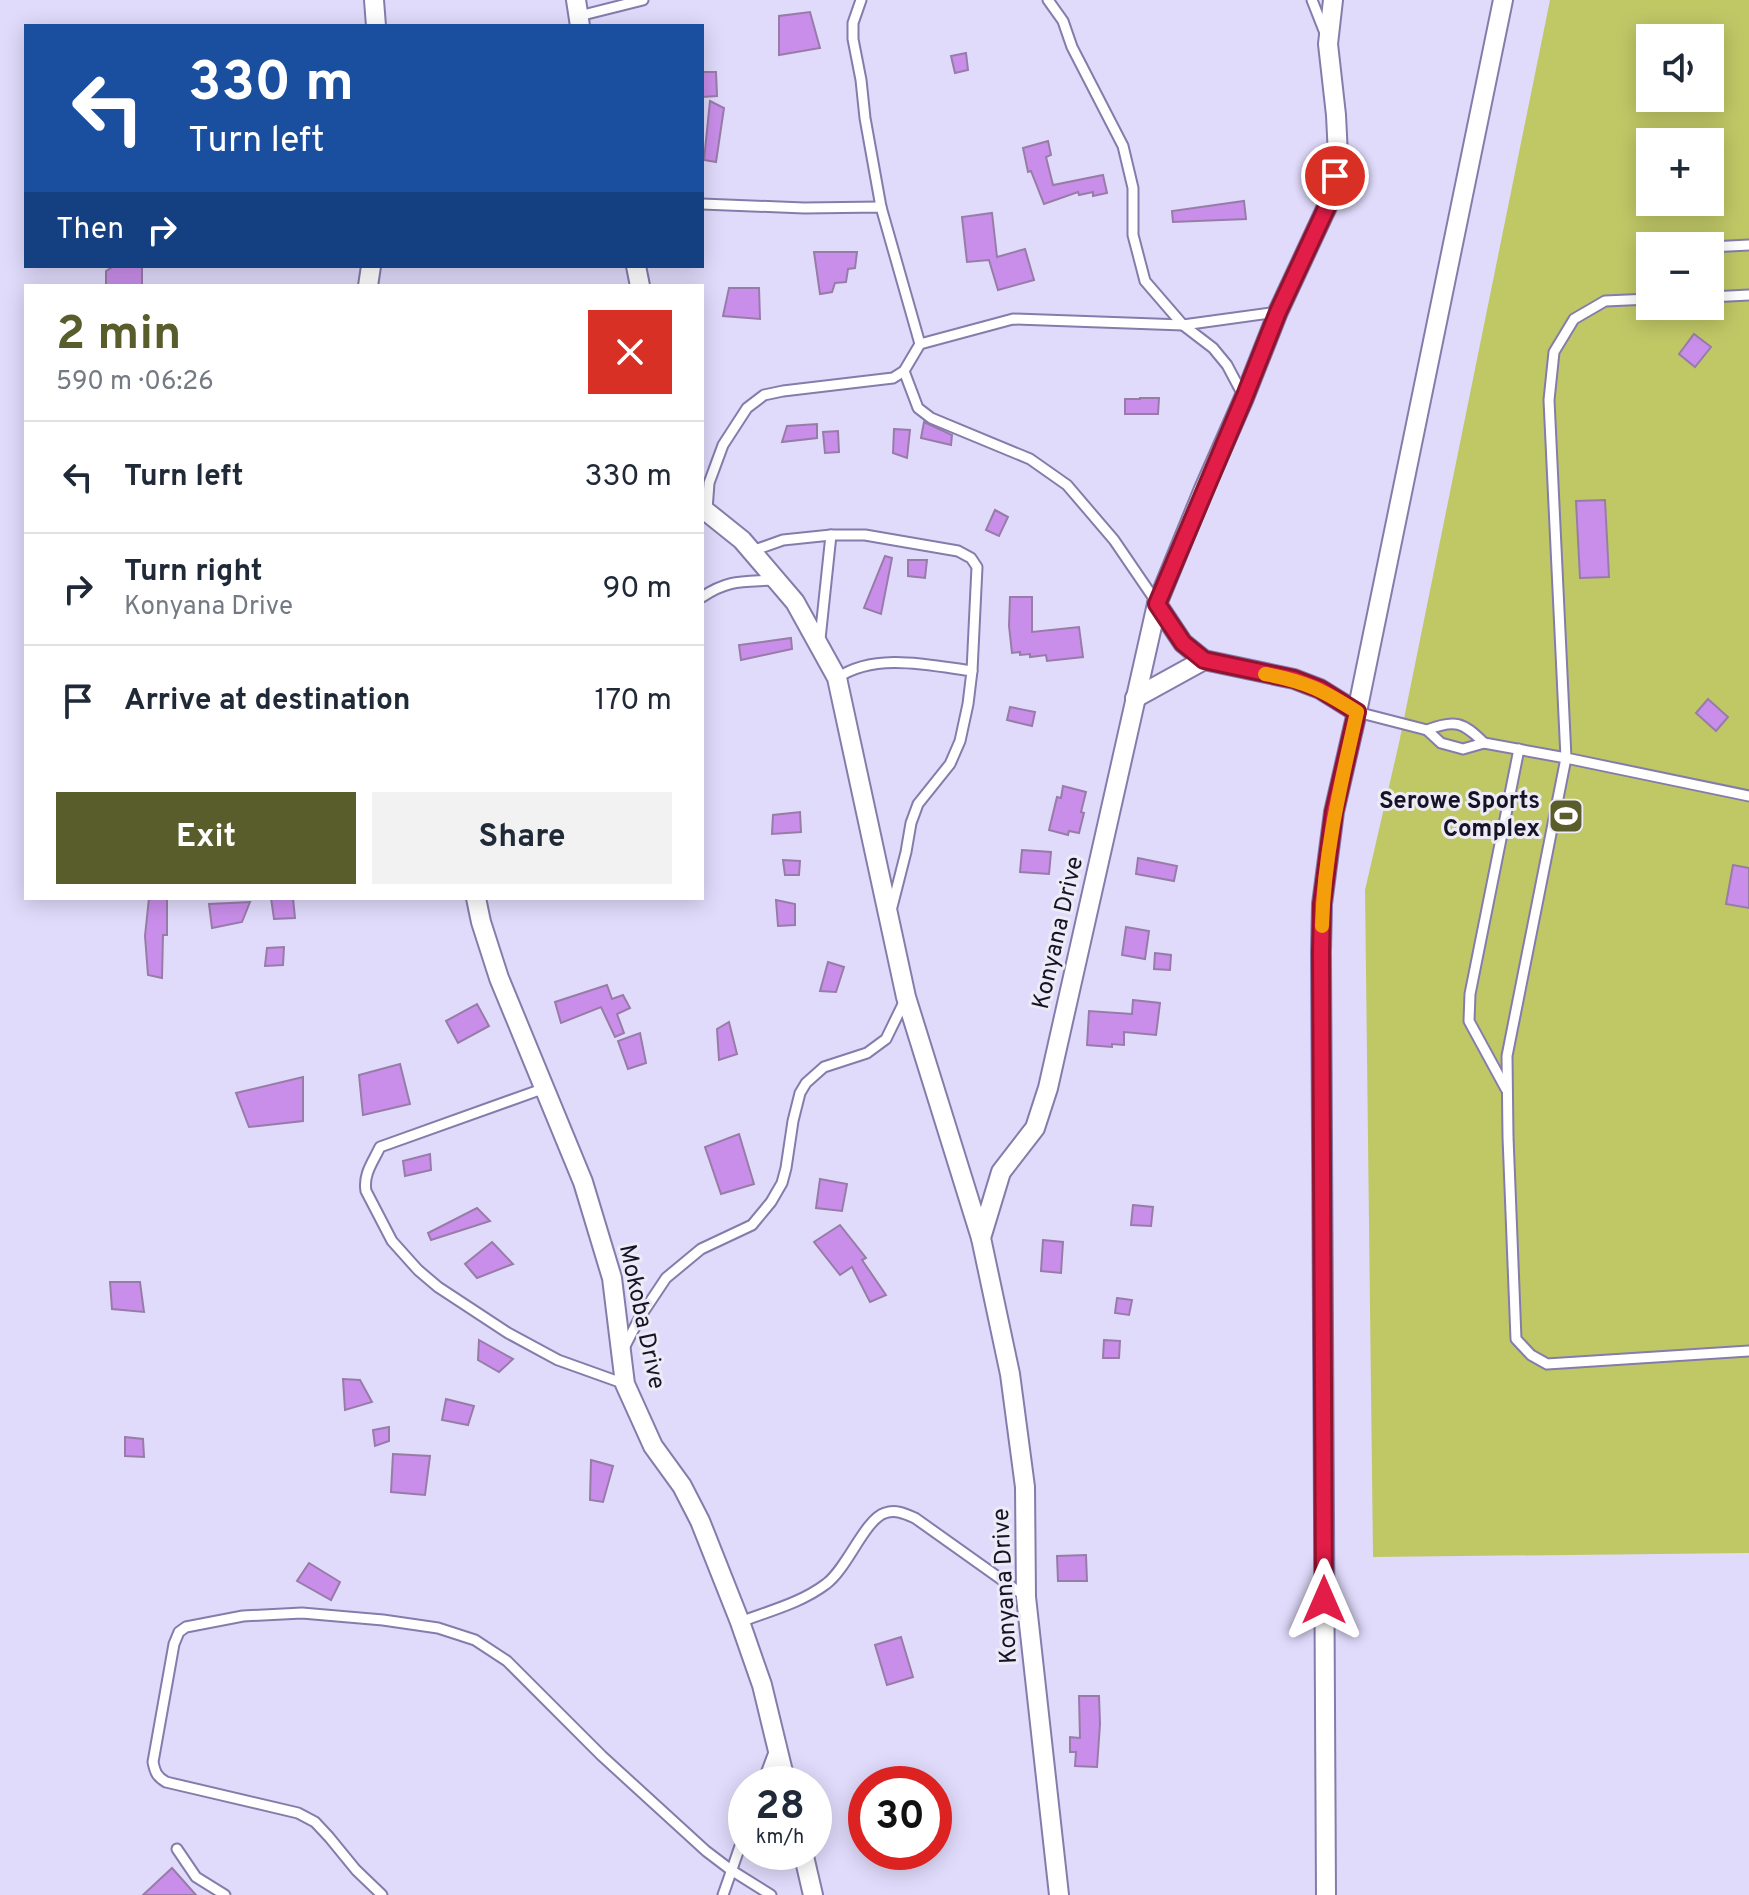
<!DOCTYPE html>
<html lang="en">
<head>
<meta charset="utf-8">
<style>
  :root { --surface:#fff; --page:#f2f2f3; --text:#1f2937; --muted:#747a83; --line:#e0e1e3; --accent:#595d2b }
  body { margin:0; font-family:Overpass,sans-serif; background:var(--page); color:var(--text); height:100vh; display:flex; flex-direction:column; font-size:30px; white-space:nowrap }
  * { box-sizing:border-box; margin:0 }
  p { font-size:26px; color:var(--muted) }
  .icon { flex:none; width:44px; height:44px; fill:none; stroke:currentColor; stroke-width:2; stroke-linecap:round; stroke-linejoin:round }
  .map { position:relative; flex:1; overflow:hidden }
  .side { position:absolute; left:24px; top:284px; width:680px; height:616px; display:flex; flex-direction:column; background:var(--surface); border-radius:0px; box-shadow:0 4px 20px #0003 }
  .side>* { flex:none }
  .hud { position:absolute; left:24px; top:24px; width:680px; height:244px; border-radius:0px; box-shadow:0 4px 20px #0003; background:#1a4fa0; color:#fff; overflow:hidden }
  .fabs { position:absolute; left:1636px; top:24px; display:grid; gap:16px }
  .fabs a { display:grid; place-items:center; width:88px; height:88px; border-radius:0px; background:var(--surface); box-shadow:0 4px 20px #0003; font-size:40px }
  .speed { position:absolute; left:728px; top:1766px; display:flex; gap:16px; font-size:40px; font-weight:700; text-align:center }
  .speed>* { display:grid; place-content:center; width:104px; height:104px; border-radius:50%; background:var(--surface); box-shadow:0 4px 20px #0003; line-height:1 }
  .speed small { font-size:20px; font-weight:400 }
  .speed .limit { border:12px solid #d22; background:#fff; color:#111 }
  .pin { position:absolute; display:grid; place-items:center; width:68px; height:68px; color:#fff; margin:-34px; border:4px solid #fff; border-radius:50%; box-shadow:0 2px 8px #0007 }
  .me { position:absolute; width:88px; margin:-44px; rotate:0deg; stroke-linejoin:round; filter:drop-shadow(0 0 6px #0008) }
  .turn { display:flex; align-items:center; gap:28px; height:168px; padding:0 32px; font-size:36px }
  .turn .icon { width:104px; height:104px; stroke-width:2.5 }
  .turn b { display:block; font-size:56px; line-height:68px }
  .then { display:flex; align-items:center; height:76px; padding:0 32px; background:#0003; gap:16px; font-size:30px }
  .round { display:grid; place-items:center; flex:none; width:84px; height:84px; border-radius:0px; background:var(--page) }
  .overview { display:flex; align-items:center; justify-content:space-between; height:136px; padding:0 32px }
  h1 { font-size:48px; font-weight:700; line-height:60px; color:var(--accent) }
  .cta { display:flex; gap:16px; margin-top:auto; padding:16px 32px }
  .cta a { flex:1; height:92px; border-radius:0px; background:var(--accent); color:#fff; font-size:32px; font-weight:700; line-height:92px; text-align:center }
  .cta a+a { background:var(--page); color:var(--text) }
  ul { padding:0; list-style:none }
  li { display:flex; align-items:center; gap:24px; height:112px; padding:0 32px; border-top:2px solid var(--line) }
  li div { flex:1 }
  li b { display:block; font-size:30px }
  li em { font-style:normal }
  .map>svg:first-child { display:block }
  .green { fill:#c0c866; fill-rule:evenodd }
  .building { fill:#c98eea; stroke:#987ca8; stroke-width:2 }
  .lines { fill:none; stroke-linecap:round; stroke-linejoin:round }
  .service-casing { stroke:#857cab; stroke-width:13 }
  .minor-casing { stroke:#857cab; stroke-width:22 }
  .service { stroke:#fff; stroke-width:9 }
  .minor { stroke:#fff; stroke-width:18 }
  .route-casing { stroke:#92132f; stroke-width:20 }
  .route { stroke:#e11d48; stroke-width:14 }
  .slow { stroke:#f59e0b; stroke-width:14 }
  .labels { text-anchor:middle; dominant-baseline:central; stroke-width:6; stroke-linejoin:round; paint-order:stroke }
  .poi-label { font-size:24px; font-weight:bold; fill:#171326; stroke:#edebf6; text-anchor:end }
  .street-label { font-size:24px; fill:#171326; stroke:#edebf6 }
</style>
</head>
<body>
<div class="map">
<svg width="1749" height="1895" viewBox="0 0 1749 1895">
  <rect width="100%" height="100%" fill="#e0dbfb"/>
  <path class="green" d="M 1550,0 L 1749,0 L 1749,1553 L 1373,1557 L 1365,890 L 1399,743 ZM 1650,38 L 1710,38 L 1710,98 L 1650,98 ZM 1650,142 L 1710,142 L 1710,202 L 1650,202 ZM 1650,246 L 1710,246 L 1710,306 L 1650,306 Z"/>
  <g class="building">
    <path d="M 810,12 L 820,48 L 779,55 L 779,16 Z"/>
    <path d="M 966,53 L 968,70 L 955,73 L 951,56 Z"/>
    <path d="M 702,72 L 716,72 L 717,96 L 702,97 Z"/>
    <path d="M 710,101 L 724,108 L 716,162 L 704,160 Z"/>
    <path d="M 1048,141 L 1051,155 L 1046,157 L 1053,185 L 1103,175 L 1107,193 L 1093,196 L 1093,192 L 1079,195 L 1078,192 L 1044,204 L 1031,171 L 1028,172 L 1023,148 Z"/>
    <path d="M 1244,201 L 1246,219 L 1173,222 L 1172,211 Z"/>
    <path d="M 992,213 L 997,257 L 1025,249 L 1034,280 L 998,290 L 989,260 L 967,262 L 962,217 Z"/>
    <path d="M 814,252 L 857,252 L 855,268 L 848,269 L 846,282 L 835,283 L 832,292 L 820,294 Z"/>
    <path d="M 114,266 L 142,266 L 142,286 L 106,286 L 106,271 Z"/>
    <path d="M 729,288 L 759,288 L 760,319 L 723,316 Z"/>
    <path d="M 1694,334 L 1711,347 L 1695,367 L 1679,354 Z"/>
    <path d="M 1140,398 L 1159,398 L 1158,414 L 1125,414 L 1125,399 L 1140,399 Z"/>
    <path d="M 924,422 L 952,435 L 951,445 L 921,438 Z"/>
    <path d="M 817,424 L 817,438 L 782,442 L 787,426 Z"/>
    <path d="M 894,429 L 910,430 L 907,458 L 893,453 Z"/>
    <path d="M 838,431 L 839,452 L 825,453 L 823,432 Z"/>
    <path d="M 1605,500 L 1609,577 L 1580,578 L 1576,501 Z"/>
    <path d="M 995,510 L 1008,517 L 999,536 L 986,530 Z"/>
    <path d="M 885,556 L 892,558 L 881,614 L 864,608 Z"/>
    <path d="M 908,560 L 927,560 L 925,578 L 908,576 Z"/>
    <path d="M 1010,597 L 1032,597 L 1032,632 L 1079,627 L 1083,657 L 1047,661 L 1046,655 L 1030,657 L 1030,654 L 1020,655 L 1020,652 L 1012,653 L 1009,626 Z"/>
    <path d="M 791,638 L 792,649 L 741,660 L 739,645 Z"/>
    <path d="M 1708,699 L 1728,717 L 1716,731 L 1696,713 Z"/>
    <path d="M 1010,707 L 1035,712 L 1032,726 L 1007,720 Z"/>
    <path d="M 1063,786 L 1086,792 L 1081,812 L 1084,813 L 1079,833 L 1069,831 L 1068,835 L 1049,830 L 1057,797 L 1061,798 Z"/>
    <path d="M 800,812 L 801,832 L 772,834 L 773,815 Z"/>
    <path d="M 1022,850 L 1051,852 L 1049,874 L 1020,872 Z"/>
    <path d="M 1138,858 L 1177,866 L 1174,881 L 1136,874 Z"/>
    <path d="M 783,860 L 800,861 L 799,875 L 785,875 Z"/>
    <path d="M 1733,865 L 1749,868 L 1749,908 L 1726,904 Z"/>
    <path d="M 149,898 L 167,898 L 167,935 L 163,935 L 162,978 L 148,975 L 145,936 Z"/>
    <path d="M 271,898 L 293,898 L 295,918 L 274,919 Z"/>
    <path d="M 776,900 L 795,904 L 795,925 L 778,926 Z"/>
    <path d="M 250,902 L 242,922 L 212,928 L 209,904 Z"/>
    <path d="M 1126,927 L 1149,931 L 1145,959 L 1122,955 Z"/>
    <path d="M 284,947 L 283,965 L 265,966 L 267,948 Z"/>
    <path d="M 1155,953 L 1171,955 L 1170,970 L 1154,969 Z"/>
    <path d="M 828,962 L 844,967 L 836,992 L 820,991 Z"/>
    <path d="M 607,985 L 612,999 L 623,995 L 630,1008 L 617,1014 L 624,1033 L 615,1037 L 601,1007 L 561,1023 L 555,1002 Z"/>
    <path d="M 1133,1000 L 1160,1003 L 1156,1035 L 1124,1032 L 1124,1045 L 1112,1044 L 1112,1047 L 1087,1045 L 1089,1011 L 1132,1014 Z"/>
    <path d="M 477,1004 L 489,1026 L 458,1043 L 446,1021 Z"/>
    <path d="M 729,1022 L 737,1054 L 719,1060 L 717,1029 Z"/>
    <path d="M 640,1033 L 646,1063 L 628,1069 L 618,1041 Z"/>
    <path d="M 400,1064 L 410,1104 L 363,1115 L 359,1075 Z"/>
    <path d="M 303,1077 L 303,1121 L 249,1127 L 236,1093 Z"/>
    <path d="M 739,1134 L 754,1184 L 721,1194 L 705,1147 Z"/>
    <path d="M 430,1154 L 431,1170 L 405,1176 L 403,1161 Z"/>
    <path d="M 820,1179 L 847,1184 L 842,1211 L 816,1208 Z"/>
    <path d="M 1133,1205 L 1153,1207 L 1151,1226 L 1131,1225 Z"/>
    <path d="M 477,1208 L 490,1221 L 431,1240 L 428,1233 Z"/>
    <path d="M 840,1225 L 866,1258 L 862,1260 L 886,1295 L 870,1302 L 852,1267 L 840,1275 L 814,1242 Z"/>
    <path d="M 1043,1240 L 1063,1242 L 1061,1273 L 1041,1271 Z"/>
    <path d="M 492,1242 L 513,1264 L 477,1278 L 465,1264 Z"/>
    <path d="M 110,1282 L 140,1282 L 144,1312 L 112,1309 Z"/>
    <path d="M 1117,1298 L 1132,1300 L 1129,1315 L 1115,1313 Z"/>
    <path d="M 479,1340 L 513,1359 L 499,1372 L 478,1360 Z"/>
    <path d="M 1104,1340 L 1120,1341 L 1119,1358 L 1103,1358 Z"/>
    <path d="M 343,1379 L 360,1380 L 372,1402 L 345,1410 Z"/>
    <path d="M 446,1399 L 474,1406 L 468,1425 L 442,1420 Z"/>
    <path d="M 389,1427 L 389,1441 L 375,1446 L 373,1430 Z"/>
    <path d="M 125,1437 L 143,1439 L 144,1457 L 125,1456 Z"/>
    <path d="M 393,1454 L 430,1456 L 425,1495 L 391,1492 Z"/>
    <path d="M 591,1460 L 613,1466 L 603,1502 L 590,1500 Z"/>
    <path d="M 1086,1555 L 1087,1581 L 1058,1581 L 1057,1556 Z"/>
    <path d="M 309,1563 L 340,1582 L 331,1600 L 297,1581 Z"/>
    <path d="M 901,1637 L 913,1677 L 887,1685 L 875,1645 Z"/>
    <path d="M 1079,1696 L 1099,1696 L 1100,1724 L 1097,1767 L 1075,1766 L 1076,1752 L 1070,1752 L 1070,1737 L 1080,1738 Z"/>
    <path d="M 172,1868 L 196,1895 L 143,1895 Z"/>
  </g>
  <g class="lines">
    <defs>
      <g id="service">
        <path d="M 861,0 L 853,23 L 853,39 L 861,80 L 865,118 L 881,207"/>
        <path d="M 1048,0 L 1063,21 L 1072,47 L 1123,146 L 1133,188 L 1133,235 L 1145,281 L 1183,325 L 1213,348 L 1227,365 L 1244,397"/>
        <path d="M 1312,0 L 1325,33"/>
        <path d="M 579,16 L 643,0"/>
        <path d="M 702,204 L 804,208 L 881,207 L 920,344"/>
        <path d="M 1710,247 L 1749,245"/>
        <path d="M 1710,297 L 1749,295"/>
        <path d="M 1650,299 L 1605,301 L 1574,319 L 1554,352 L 1549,400 L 1566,758 L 1749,796"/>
        <path d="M 904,371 L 918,408 L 931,418 L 1030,459 L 1067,485 L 1114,540 L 1157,603"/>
        <path d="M 707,510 L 709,483 L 723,445 L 747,408 L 764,395 L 783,391 L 893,378 L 904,371 L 920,344 L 1013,319 L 1183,325 L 1277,312"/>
        <path d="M 752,551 L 783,540 L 831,535 L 865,535 L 958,551 L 971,558 L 977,567 L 972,671"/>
        <path d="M 702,597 C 729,579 743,582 774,580"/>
        <path d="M 820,639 L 831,535"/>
        <path d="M 837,678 C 875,652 929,665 972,671 L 968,704 L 960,741 L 950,764 L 918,804 L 911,823 L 906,852 L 892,907"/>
        <path d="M 1357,712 L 1427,730 L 1441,743 L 1463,749 L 1484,743 L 1566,758 L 1507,1056 L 1508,1137 L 1516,1339 L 1531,1355 L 1547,1364 L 1749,1351"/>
        <path d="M 1427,730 C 1455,719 1463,722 1484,743"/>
        <path d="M 545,1088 L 380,1147 C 373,1162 363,1174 366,1191 L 392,1241 L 418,1270 L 438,1287 L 508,1333 L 558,1360 L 625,1384"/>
        <path d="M 1506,1089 L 1469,1021 L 1470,994 L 1519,749"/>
        <path d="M 623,1350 L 640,1317 L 666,1278 L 701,1249 L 752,1225 L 771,1202 L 782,1183 L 786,1168 L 793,1121 L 800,1093 L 806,1083 L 824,1067 L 867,1053 L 886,1039 L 905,1000"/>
        <path d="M 740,1622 C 769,1611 801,1603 826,1584 C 847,1569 865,1519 885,1513 C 896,1509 906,1514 915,1518 L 1026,1597"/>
        <path d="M 762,1784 L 774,1752"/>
        <path d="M 177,1849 L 196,1877 L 225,1895"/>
        <path d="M 382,1895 L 356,1870 L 329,1837 L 315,1822 L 298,1813 L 166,1782 C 157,1777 155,1772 153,1762 L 174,1644 L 179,1632 L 186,1627 L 243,1616 L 302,1613 L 383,1620 L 438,1628 L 475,1640 L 507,1661 L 602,1756 L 706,1851 L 731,1870 L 771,1895"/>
        <path d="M 723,1895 L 746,1829"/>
      </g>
      <g id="minor">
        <path d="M 374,0 L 376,26"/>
        <path d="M 576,0 L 580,26"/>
        <path d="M 636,266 L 640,286"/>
        <path d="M 368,286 L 371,266"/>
        <path d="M 702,508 L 742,540 L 795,602 L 837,678 L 906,997 L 981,1238"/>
        <path d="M 1157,604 L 1183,643 L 1204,660"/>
        <path d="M 1135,698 L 1204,660 L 1294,679 L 1320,689 L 1357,712"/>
        <path d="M 476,898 L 481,922 L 499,978 L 583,1182 L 612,1278 L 625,1384 L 653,1446 L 682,1486 L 700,1521 L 740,1622 L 762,1685 L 786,1784"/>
        <path d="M 803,1852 L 813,1895"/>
        <path d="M 1059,1895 L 1026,1597 L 1025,1487 L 1010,1374 L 981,1238 L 1001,1172 L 1035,1128 L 1048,1088 L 1157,604 L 1204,489 L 1244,398 L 1278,312 L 1332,196 L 1338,156 L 1336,115 L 1328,44 L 1333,0"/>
        <path d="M 1326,1895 L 1321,952 L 1322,904 L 1334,812 L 1357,712 L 1503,0"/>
      </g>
    </defs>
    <use href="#service" class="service-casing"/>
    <use href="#minor" class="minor-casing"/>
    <use href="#service" class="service"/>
    <use href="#minor" class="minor"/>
  </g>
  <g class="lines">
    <defs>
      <path id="route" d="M 1324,1600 L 1321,952 L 1322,904 L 1334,812 L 1357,712 L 1320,689 L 1294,679 L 1204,660 L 1183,643 L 1157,604 L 1244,398 L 1278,312 L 1332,196 L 1335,176"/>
    </defs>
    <use href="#route" class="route-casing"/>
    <use href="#route" class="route"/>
    <path class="slow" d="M 1265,674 C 1307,682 1322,690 1357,712 C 1341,783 1324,853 1322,926"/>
  </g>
  <defs>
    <symbol id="stadium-square" viewBox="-11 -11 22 22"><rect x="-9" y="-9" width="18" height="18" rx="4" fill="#595d2b" stroke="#edebf6"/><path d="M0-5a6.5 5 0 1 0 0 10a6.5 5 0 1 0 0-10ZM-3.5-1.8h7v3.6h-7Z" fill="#fff"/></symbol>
  </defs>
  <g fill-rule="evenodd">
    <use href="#stadium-square" x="1546" y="796" width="40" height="40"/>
  </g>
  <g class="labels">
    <g class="poi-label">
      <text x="1540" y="802">Serowe Sports<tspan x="1540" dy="28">Complex</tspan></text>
    </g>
    <g class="street-label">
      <text transform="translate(1059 933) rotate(-77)">Konyana Drive</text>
      <text transform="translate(641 1317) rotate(78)">Mokoba Drive</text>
      <text transform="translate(1006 1586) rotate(-93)">Konyana Drive</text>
    </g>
  </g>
</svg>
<div class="fabs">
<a><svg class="icon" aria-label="sound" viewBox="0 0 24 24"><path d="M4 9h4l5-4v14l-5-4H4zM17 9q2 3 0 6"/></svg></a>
<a>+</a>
<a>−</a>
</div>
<div class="speed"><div>28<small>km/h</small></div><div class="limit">30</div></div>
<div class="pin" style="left:1335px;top:176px;background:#d93025"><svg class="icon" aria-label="arrive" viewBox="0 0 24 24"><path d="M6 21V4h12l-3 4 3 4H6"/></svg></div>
<svg class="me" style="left:1324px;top:1600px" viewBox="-20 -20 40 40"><path d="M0-17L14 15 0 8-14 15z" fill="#e11d48" stroke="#fff" stroke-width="4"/></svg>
<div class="hud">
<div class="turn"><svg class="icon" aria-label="left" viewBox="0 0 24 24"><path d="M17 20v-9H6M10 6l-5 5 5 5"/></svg><div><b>330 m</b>Turn left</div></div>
<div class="then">Then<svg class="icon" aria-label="right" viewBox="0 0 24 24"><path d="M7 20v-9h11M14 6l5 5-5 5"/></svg></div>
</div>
<section class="side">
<div class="overview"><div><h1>2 min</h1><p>590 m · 06:26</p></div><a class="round" style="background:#d93025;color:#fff"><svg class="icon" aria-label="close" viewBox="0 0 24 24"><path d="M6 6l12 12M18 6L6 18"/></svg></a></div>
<ul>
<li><svg class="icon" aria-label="left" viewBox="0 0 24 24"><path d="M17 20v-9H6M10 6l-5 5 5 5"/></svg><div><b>Turn left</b></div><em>330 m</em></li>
<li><svg class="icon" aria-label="right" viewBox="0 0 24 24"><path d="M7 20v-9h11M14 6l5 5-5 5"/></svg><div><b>Turn right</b><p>Konyana Drive</p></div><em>90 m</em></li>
<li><svg class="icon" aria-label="arrive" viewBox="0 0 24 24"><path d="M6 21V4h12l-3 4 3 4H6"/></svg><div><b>Arrive at destination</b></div><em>170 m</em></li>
</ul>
<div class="cta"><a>Exit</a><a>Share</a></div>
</section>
</div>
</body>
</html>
